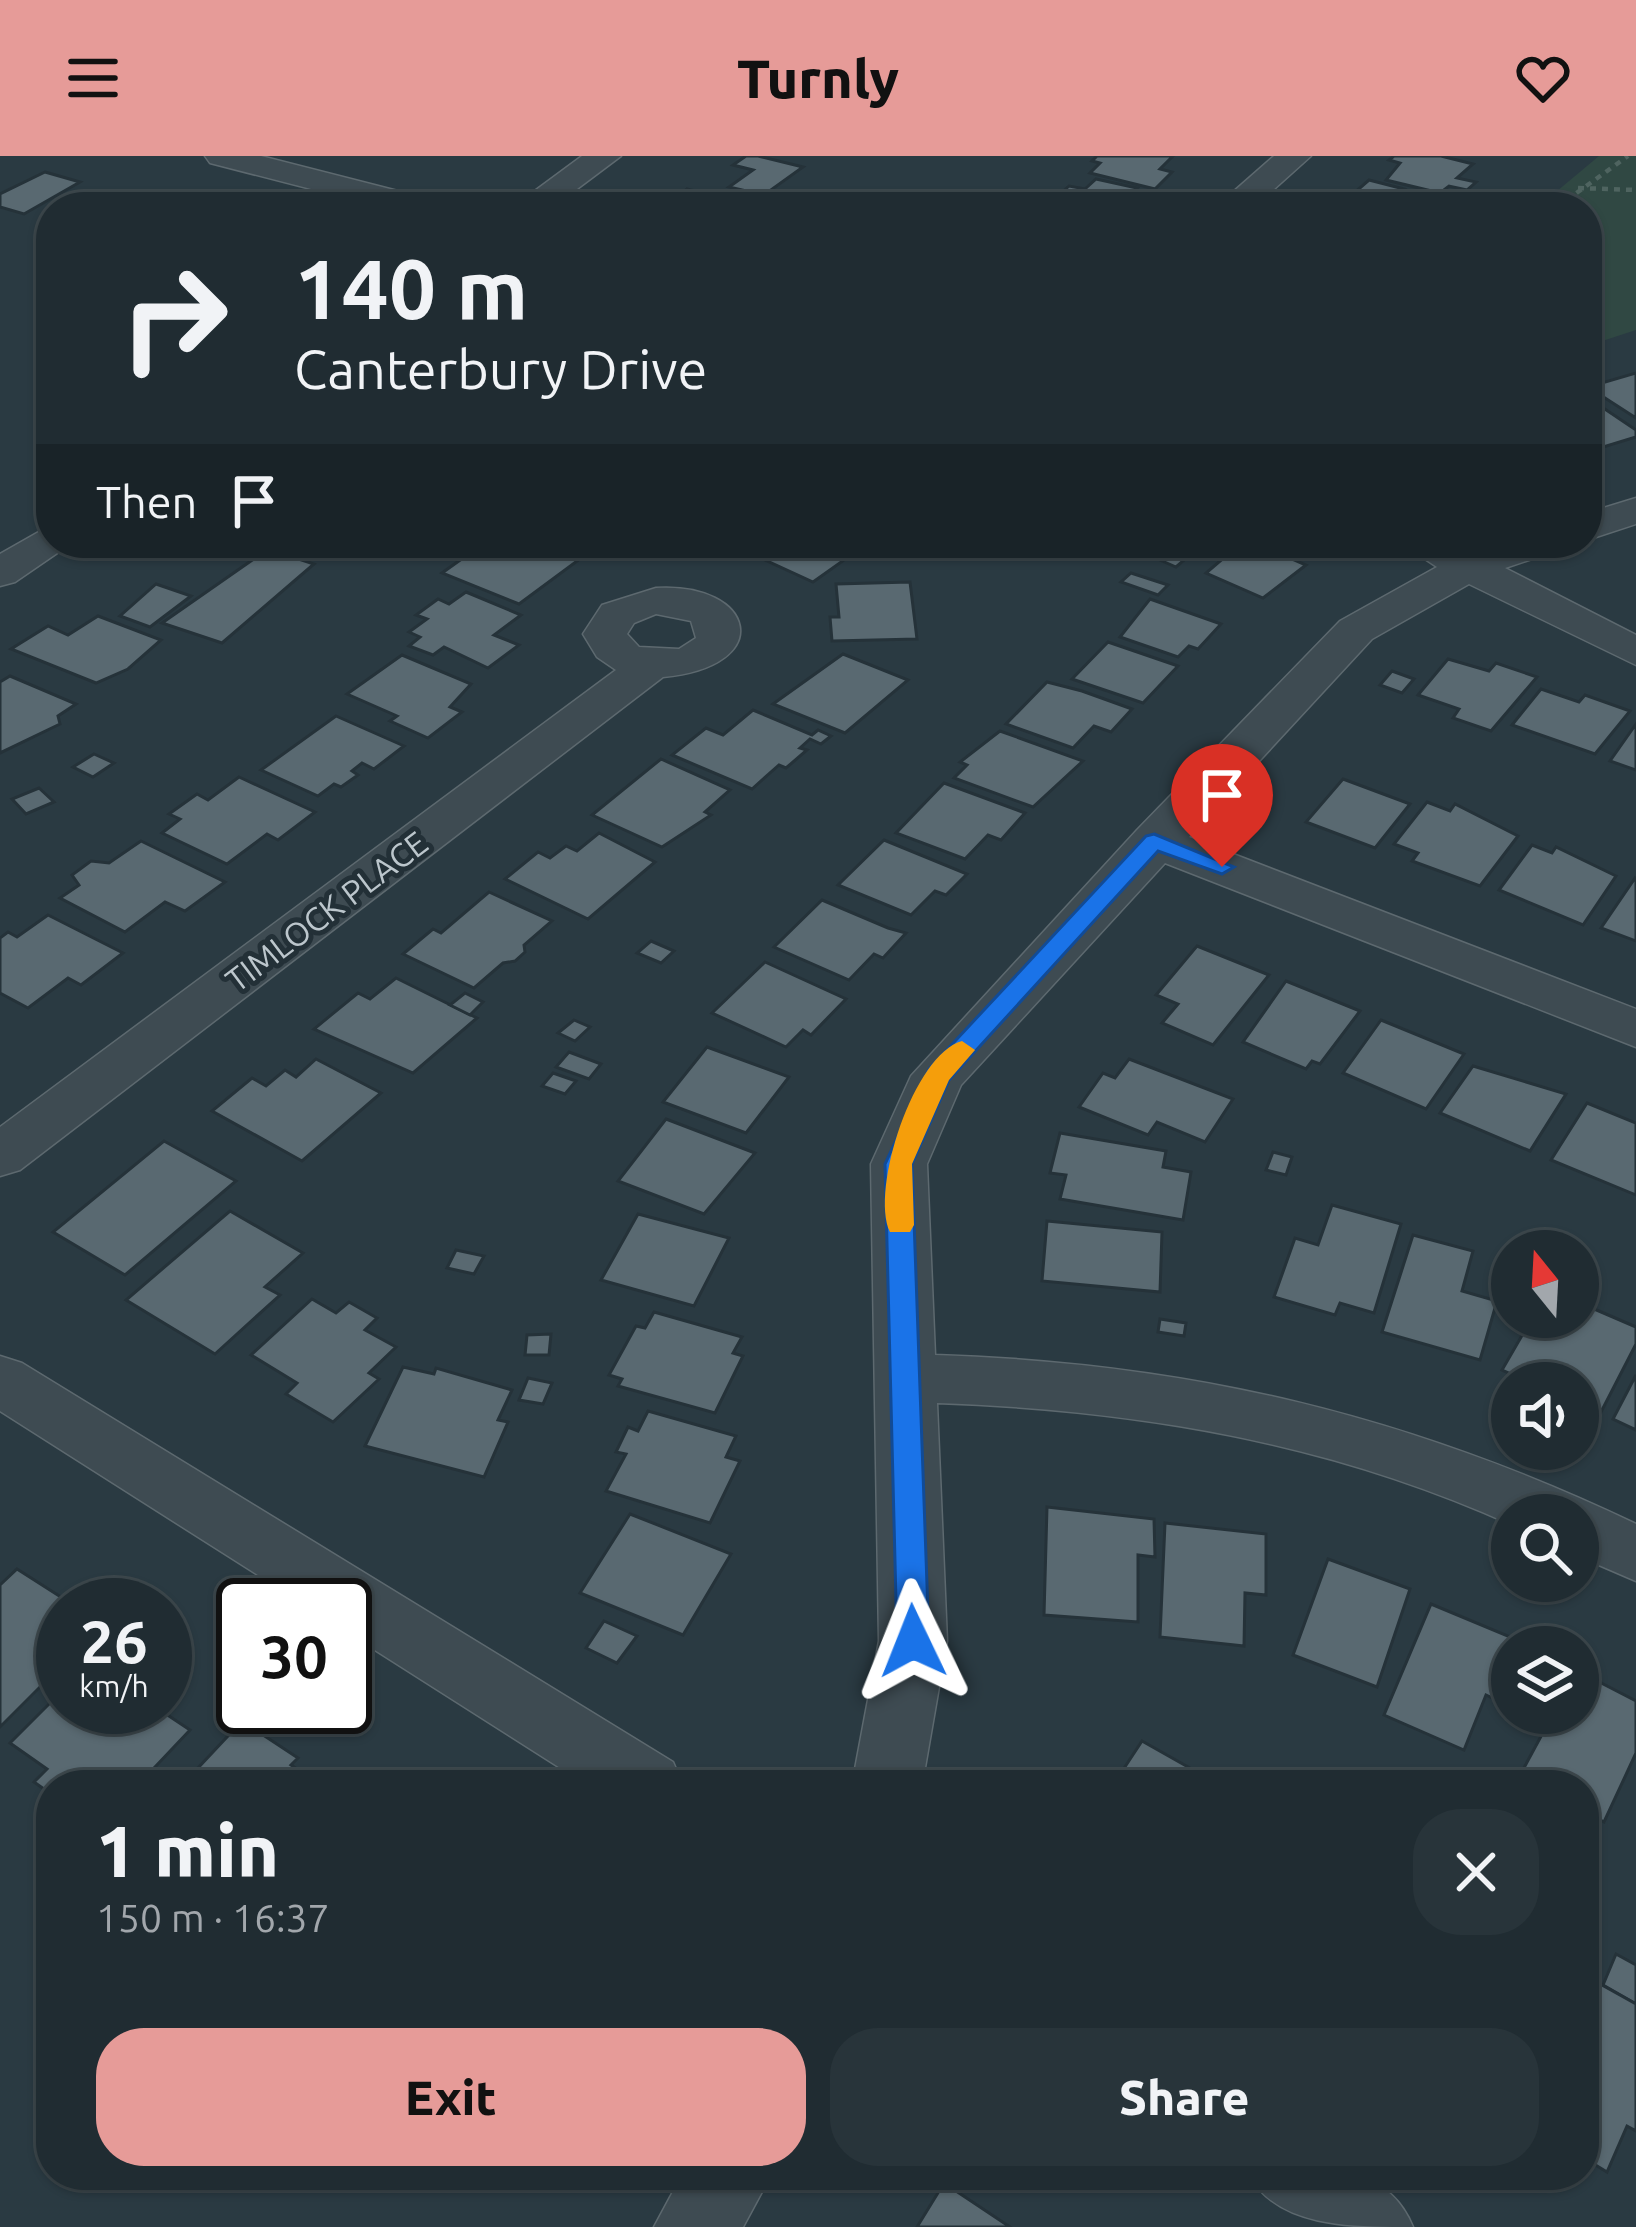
<!DOCTYPE html>
<html lang="en">
<head>
<meta charset="utf-8">
<style>
  :root { --surface:#202c32; --page:#28343a; --text:#f1f3f6; --muted:#a2a7ac; --line:#3d484d; --accent:#e69b98 }
  body { margin:0; font-family:Ubuntu,sans-serif; background:var(--page); color:var(--text); height:100vh; display:flex; flex-direction:column; font-size:45px; white-space:nowrap }
  * { box-sizing:border-box; margin:0 }
  p { font-size:39px; color:var(--muted) }
  .icon { flex:none; width:66px; height:66px; fill:none; stroke:currentColor; stroke-width:2; stroke-linecap:round; stroke-linejoin:round }
  .map { position:relative; flex:1; overflow:hidden }
  .drawer { position:absolute; left:36px; top:1614px; width:1563px; height:420px; display:flex; flex-direction:column; background:var(--surface); border-radius:48px; box-shadow:0 3px 9px #0004,0 0 0 3px var(--line) }
  .drawer>* { flex:none }
  .banner { position:absolute; left:36px; top:36px; width:1566px; height:366px; border-radius:48px; box-shadow:0 3px 9px #0004,0 0 0 3px var(--line); background:#202c32; color:var(--text); overflow:hidden }
  .needle { width:78px; rotate:342deg }
  .controls { position:absolute; left:1491px; top:1074px; display:grid; gap:24px }
  .controls a { display:grid; place-items:center; width:108px; height:108px; border-radius:50%; background:var(--surface); box-shadow:0 3px 9px #0004,0 0 0 3px var(--line); font-size:60px }
  .speed { position:absolute; left:36px; top:1422px; display:flex; gap:24px; font-size:60px; font-weight:700; text-align:center }
  .speed>* { display:grid; place-content:center; width:156px; height:156px; border-radius:50%; background:var(--surface); box-shadow:0 3px 9px #0004,0 0 0 3px var(--line); line-height:1 }
  .speed small { font-size:30px; font-weight:400 }
  .speed .limit { border:6px solid #111; border-radius:18px; background:#fff; color:#111 }
  .pin { position:absolute; display:grid; place-items:center; width:102px; height:102px; color:#fff; margin:-123px -51px; border-radius:50% 50% 50% 0; rotate:-45deg; box-shadow:0 0 12px #0007 }
  .pin .icon { rotate:45deg }
  .me { position:absolute; width:132px; margin:-66px; rotate:358deg; stroke-linejoin:round; filter:drop-shadow(0 0 9px #0008) }
  .turn { display:flex; align-items:center; gap:42px; height:252px; padding:0 60px; font-size:54px }
  .turn .icon { width:156px; height:156px; stroke-width:2.5 }
  .turn b { display:block; font-size:84px; line-height:102px }
  .then { display:flex; align-items:center; height:114px; padding:0 60px; background:#0003; gap:24px; font-size:45px }
  .round { display:grid; place-items:center; flex:none; width:126px; height:126px; border-radius:48px; background:var(--page) }
  .head { display:flex; align-items:center; justify-content:space-between; height:204px; padding:0 60px }
  h1 { font-size:72px; font-weight:800; line-height:90px }
  .button { display:flex; gap:24px; margin-top:auto; padding:24px 60px }
  .button a { flex:1; height:138px; border-radius:48px; background:var(--accent); color:#111; font-size:48px; font-weight:800; line-height:138px; text-align:center }
  .button a+a { background:var(--page); color:var(--text) }
  header { display:flex; justify-content:space-between; align-items:center; height:156px; padding:0 60px; background:var(--accent); color:#111; font-size:54px; font-weight:800 }
  .map>svg:first-child { display:block }
  .green { fill:#304843 }
  .building { fill:#596971; stroke:#253239; stroke-width:3 }
  .lines { fill:none; stroke-linecap:round; stroke-linejoin:round }
  .street-casing { stroke:#5d696f; stroke-width:3 }
  .path { stroke:#4f6460; stroke-width:4.5; stroke-dasharray:6 6; stroke-linecap:butt }
  .street { fill:#3e4b52; fill-rule:evenodd }
  .route { fill:#1a73e8; stroke:#114b97; stroke-width:3 }
  .slow { fill:#f59e0b }
  .labels { text-anchor:middle; dominant-baseline:central; stroke-width:10; stroke-linejoin:round; paint-order:stroke }
  .street-label { font-size:33px; fill:#bcc6cc; stroke:#233037 }
</style>
</head>
<body>
<header><svg class="icon" aria-label="menu" viewBox="0 0 24 24"><path d="M4 6h16M4 12h16M4 18h16"/></svg>Turnly<svg class="icon" aria-label="heart" viewBox="0 0 24 24"><path d="M12 20l-8-8c-3-5 5-10 8-4 3-6 11-1 8 4z"/></svg></header>
<div class="map">
<svg width="1636" height="2071" viewBox="0 0 1636 2071">
  <rect width="100%" height="100%" fill="#2a3a42"/>
  <path class="green" d="M 1599,0 L 1636,0 L 1636,174 L 1587,190 L 1587,51 L 1538,51 Z"/>
  <g class="building">
    <path d="M 746,0 L 758,0 L 803,11 L 764,39 L 729,31 L 753,14 L 733,9 Z"/>
    <path d="M 1097,0 L 1173,0 L 1160,13 L 1172,16 L 1155,33 L 1090,17 L 1100,7 L 1092,5 Z"/>
    <path d="M 1394,0 L 1441,0 L 1473,8 L 1457,22 L 1476,26 L 1467,34 L 1449,30 L 1440,37 L 1386,24 L 1400,7 L 1389,4 Z"/>
    <path d="M 45,16 L 80,26 L 24,58 L 0,51 L 0,38 Z"/>
    <path d="M 1096,23 L 1137,32 L 1117,47 L 1132,51 L 1048,49 L 1069,30 L 1085,33 Z"/>
    <path d="M 1369,24 L 1404,33 L 1399,37 L 1434,46 L 1429,51 L 1355,51 L 1367,41 L 1354,37 Z"/>
    <path d="M 687,33 L 740,46 L 746,48 L 664,51 Z"/>
    <path d="M 106,41 L 144,42 L 174,49 L 89,51 Z"/>
    <path d="M 1636,217 L 1636,262 L 1588,231 Z"/>
    <path d="M 1587,241 L 1636,274 L 1636,281 L 1587,296 Z"/>
    <path d="M 484,387 L 573,387 L 592,394 L 519,448 L 442,417 Z"/>
    <path d="M 728,387 L 848,387 L 861,392 L 813,426 Z"/>
    <path d="M 1158,387 L 1204,387 L 1176,411 L 1144,397 Z"/>
    <path d="M 1241,387 L 1285,387 L 1296,392 L 1285,400 L 1306,409 L 1263,442 L 1206,417 Z"/>
    <path d="M 268,393 L 314,408 L 222,487 L 162,467 Z"/>
    <path d="M 1131,417 L 1168,429 L 1158,439 L 1121,426 Z"/>
    <path d="M 910,426 L 917,483 L 832,485 L 830,461 L 839,461 L 836,428 Z"/>
    <path d="M 156,428 L 191,440 L 150,471 L 120,460 Z"/>
    <path d="M 466,436 L 521,459 L 494,479 L 519,489 L 488,512 L 444,491 L 433,499 L 409,490 L 420,481 L 409,476 L 427,463 L 416,459 L 438,443 L 449,448 Z"/>
    <path d="M 1150,443 L 1221,468 L 1198,493 L 1189,490 L 1178,501 L 1120,481 Z"/>
    <path d="M 98,460 L 161,484 L 128,513 L 96,527 L 11,493 L 48,470 L 68,479 Z"/>
    <path d="M 1108,486 L 1178,510 L 1143,547 L 1072,523 Z"/>
    <path d="M 843,498 L 908,524 L 845,577 L 773,548 Z"/>
    <path d="M 402,499 L 471,528 L 450,551 L 462,556 L 428,582 L 390,565 L 397,560 L 347,538 Z"/>
    <path d="M 1448,503 L 1489,515 L 1496,507 L 1537,521 L 1491,575 L 1453,562 L 1459,553 L 1418,539 Z"/>
    <path d="M 1392,515 L 1414,523 L 1402,537 L 1380,529 Z"/>
    <path d="M 10,520 L 76,548 L 58,560 L 60,568 L 0,597 L 0,526 Z"/>
    <path d="M 1047,526 L 1082,535 L 1132,553 L 1111,576 L 1094,570 L 1073,592 L 1006,568 Z"/>
    <path d="M 1541,533 L 1579,546 L 1585,539 L 1630,555 L 1595,598 L 1512,569 Z"/>
    <path d="M 753,554 L 812,579 L 818,574 L 831,580 L 821,588 L 810,583 L 800,592 L 807,594 L 786,612 L 779,609 L 752,633 L 672,599 L 706,572 L 723,579 Z"/>
    <path d="M 336,560 L 404,590 L 374,613 L 362,607 L 352,615 L 358,619 L 341,631 L 334,628 L 318,640 L 261,614 Z"/>
    <path d="M 1636,568 L 1636,614 L 1610,605 Z"/>
    <path d="M 1000,575 L 1083,605 L 1033,651 L 954,622 L 967,609 L 960,606 Z"/>
    <path d="M 94,598 L 114,607 L 93,621 L 73,611 Z"/>
    <path d="M 661,603 L 730,634 L 705,656 L 711,659 L 662,691 L 592,659 Z"/>
    <path d="M 239,621 L 315,656 L 278,684 L 267,678 L 227,708 L 162,677 L 180,663 L 169,658 L 197,638 L 208,644 Z"/>
    <path d="M 1343,623 L 1410,648 L 1375,692 L 1306,666 Z"/>
    <path d="M 944,627 L 1025,657 L 1001,684 L 988,679 L 965,703 L 896,677 Z"/>
    <path d="M 39,632 L 54,646 L 26,658 L 12,643 Z"/>
    <path d="M 1427,646 L 1450,655 L 1455,648 L 1518,680 L 1480,730 L 1412,705 L 1418,697 L 1394,688 Z"/>
    <path d="M 599,677 L 655,706 L 588,763 L 505,723 L 538,696 L 550,702 L 566,690 L 577,695 Z"/>
    <path d="M 884,684 L 967,718 L 946,739 L 935,735 L 911,759 L 838,729 Z"/>
    <path d="M 141,685 L 225,726 L 185,755 L 165,746 L 125,776 L 60,742 L 79,729 L 72,719 L 91,705 L 109,707 Z"/>
    <path d="M 1532,689 L 1552,697 L 1556,691 L 1616,720 L 1583,769 L 1499,734 Z"/>
    <path d="M 1635,722 L 1636,723 L 1636,785 L 1601,772 Z"/>
    <path d="M 489,736 L 552,765 L 524,789 L 525,796 L 515,805 L 503,807 L 474,832 L 403,798 L 433,773 L 441,777 Z"/>
    <path d="M 822,744 L 888,772 L 906,777 L 883,802 L 874,798 L 849,824 L 774,791 Z"/>
    <path d="M 48,759 L 123,797 L 81,829 L 68,822 L 28,852 L 0,837 L 0,782 L 8,776 L 17,781 Z"/>
    <path d="M 651,785 L 674,795 L 661,807 L 637,797 Z"/>
    <path d="M 1197,790 L 1269,819 L 1213,889 L 1162,867 L 1178,848 L 1156,839 Z"/>
    <path d="M 765,806 L 846,843 L 811,879 L 803,874 L 786,891 L 712,857 Z"/>
    <path d="M 396,822 L 477,862 L 413,917 L 314,873 L 358,837 L 370,843 Z"/>
    <path d="M 1286,825 L 1360,855 L 1320,908 L 1312,905 L 1306,913 L 1243,886 Z"/>
    <path d="M 465,837 L 483,846 L 470,859 L 450,849 Z"/>
    <path d="M 574,864 L 590,871 L 575,885 L 558,877 Z"/>
    <path d="M 1381,864 L 1464,898 L 1426,953 L 1343,917 Z"/>
    <path d="M 707,891 L 789,921 L 746,977 L 663,946 Z"/>
    <path d="M 569,896 L 601,908 L 589,923 L 556,911 Z"/>
    <path d="M 316,903 L 381,937 L 302,1005 L 212,955 L 252,922 L 266,930 L 285,914 L 296,921 Z"/>
    <path d="M 1129,903 L 1233,943 L 1205,986 L 1157,966 L 1148,979 L 1079,951 L 1103,917 L 1115,922 Z"/>
    <path d="M 1473,910 L 1566,938 L 1530,995 L 1440,957 Z"/>
    <path d="M 553,917 L 576,925 L 565,938 L 542,930 Z"/>
    <path d="M 1587,947 L 1636,967 L 1636,1039 L 1551,1004 Z"/>
    <path d="M 666,963 L 755,997 L 704,1058 L 618,1025 Z"/>
    <path d="M 1060,977 L 1166,995 L 1163,1011 L 1191,1016 L 1183,1064 L 1060,1043 L 1066,1019 L 1050,1017 Z"/>
    <path d="M 164,985 L 236,1025 L 125,1119 L 53,1076 Z"/>
    <path d="M 1273,996 L 1292,1001 L 1286,1019 L 1266,1014 Z"/>
    <path d="M 1332,1049 L 1401,1068 L 1374,1157 L 1340,1147 L 1335,1159 L 1274,1141 L 1295,1082 L 1318,1089 Z"/>
    <path d="M 230,1055 L 303,1097 L 265,1131 L 280,1139 L 215,1198 L 126,1144 Z"/>
    <path d="M 638,1058 L 729,1082 L 694,1150 L 601,1124 Z"/>
    <path d="M 1047,1065 L 1162,1076 L 1160,1136 L 1042,1125 Z"/>
    <path d="M 1413,1079 L 1473,1095 L 1462,1135 L 1497,1145 L 1480,1204 L 1382,1176 Z"/>
    <path d="M 456,1094 L 484,1100 L 474,1118 L 447,1112 Z"/>
    <path d="M 312,1143 L 336,1157 L 349,1146 L 377,1162 L 365,1174 L 396,1191 L 369,1217 L 379,1223 L 333,1266 L 286,1238 L 297,1227 L 251,1199 Z"/>
    <path d="M 1578,1146 L 1636,1171 L 1636,1188 L 1600,1258 L 1578,1248 L 1578,1227 L 1531,1227 L 1502,1214 L 1528,1169 L 1553,1180 L 1564,1161 L 1578,1161 Z"/>
    <path d="M 654,1156 L 742,1181 L 733,1197 L 743,1200 L 715,1257 L 618,1230 L 622,1223 L 609,1219 L 636,1170 L 645,1172 Z"/>
    <path d="M 1160,1163 L 1186,1167 L 1184,1180 L 1158,1176 Z"/>
    <path d="M 551,1178 L 549,1199 L 525,1199 L 527,1179 Z"/>
    <path d="M 403,1211 L 434,1218 L 436,1212 L 512,1234 L 498,1264 L 508,1266 L 484,1321 L 365,1290 Z"/>
    <path d="M 1636,1219 L 1636,1274 L 1613,1263 Z"/>
    <path d="M 528,1222 L 552,1227 L 543,1248 L 519,1244 Z"/>
    <path d="M 648,1255 L 736,1280 L 726,1301 L 740,1305 L 710,1367 L 606,1335 L 626,1298 L 616,1296 L 628,1271 L 638,1275 Z"/>
    <path d="M 1047,1351 L 1154,1363 L 1155,1401 L 1138,1399 L 1138,1466 L 1044,1459 Z"/>
    <path d="M 630,1358 L 731,1398 L 683,1479 L 580,1437 Z"/>
    <path d="M 1165,1367 L 1266,1378 L 1266,1439 L 1245,1437 L 1244,1490 L 1160,1481 Z"/>
    <path d="M 1328,1403 L 1410,1433 L 1377,1531 L 1293,1499 Z"/>
    <path d="M 17,1413 L 64,1443 L 54,1453 L 63,1459 L 63,1508 L 0,1571 L 0,1429 Z"/>
    <path d="M 1431,1448 L 1534,1491 L 1512,1491 L 1511,1551 L 1486,1539 L 1464,1594 L 1384,1559 Z"/>
    <path d="M 604,1465 L 637,1480 L 617,1507 L 586,1492 Z"/>
    <path d="M 1578,1515 L 1636,1545 L 1636,1597 L 1604,1666 L 1584,1655 L 1584,1629 L 1535,1629 L 1519,1621 L 1545,1573 L 1524,1557 L 1578,1557 Z"/>
    <path d="M 63,1534 L 63,1551 L 163,1551 L 160,1554 L 190,1574 L 138,1629 L 51,1629 L 51,1638 L 34,1626 L 47,1613 L 10,1587 Z"/>
    <path d="M 242,1565 L 298,1602 L 291,1609 L 322,1629 L 182,1629 Z"/>
    <path d="M 1142,1585 L 1220,1629 L 1113,1629 Z"/>
    <path d="M 1616,1798 L 1636,1809 L 1636,1848 L 1603,1829 Z"/>
    <path d="M 1584,1819 L 1636,1848 L 1636,1975 L 1627,1970 L 1607,2016 L 1584,2002 Z"/>
    <path d="M 944,2027 L 1010,2071 L 917,2071 Z"/>
  </g>
  <g class="lines">
    <defs>
      <g id="street">
        <path d="M 205,0 L 261,0 L 433,44 L 438,51 L 381,51 L 210,7 Z"/>
        <path d="M 582,0 L 621,0 L 553,51 L 513,51 Z"/>
        <path d="M 1274,0 L 1311,0 L 1254,51 L 1216,51 Z"/>
        <path d="M 1636,342 L 1636,368 L 1587,384 L 1587,357 Z"/>
        <path d="M 51,369 L 51,387 L 69,387 L 66,391 L 15,426 L 0,430 L 0,398 Z"/>
        <path d="M 1401,387 L 1455,387 L 1472,396 L 1497,387 L 1559,387 L 1553,396 L 1505,412 L 1636,479 L 1636,509 L 1469,428 L 1372,483 L 1189,681 L 1636,853 L 1636,891 L 1165,707 L 961,929 L 927,1008 L 935,1199 C 1189,1207 1408,1259 1636,1368 L 1636,1425 L 1578,1400 L 1578,1359 L 1512,1359 L 1512,1369 C 1329,1286 1137,1254 937,1247 L 947,1485 L 922,1629 L 852,1629 L 879,1485 L 871,1008 L 911,920 L 1137,674 L 1340,465 L 1437,411 Z"/>
        <path d="M 656,432 C 755,426 778,510 663,521 L 20,1014 L 0,1020 L 0,971 L 616,514 L 597,501 L 583,478 L 602,449 ZM 656,458 L 691,465 L 696,482 L 679,493 L 639,491 L 627,478 L 634,467 Z"/>
        <path d="M 0,1200 L 22,1207 L 673,1606 L 683,1629 L 587,1629 L 345,1475 L 345,1449 L 305,1449 L 0,1255 Z"/>
        <path d="M 682,2019 L 771,2019 L 743,2071 L 654,2071 Z"/>
        <path d="M 1249,2019 C 1314,2019 1384,2000 1413,2071 C 1349,2071 1278,2071 1249,2019 Z"/>
      </g>
    </defs>
    <use href="#street" class="street-casing"/>
    <g class="path">
      <path d="M 1578,32 L 1636,34"/>
      <path d="M 1557,51 L 1628,0"/>
    </g>
    <use href="#street" class="street"/>
  </g>
  <path class="route" d="M 1154,678 L 1234,711 L 1222,718 L 1158,695 L 949,924 L 912,1008 L 929,1485 L 924,1495 L 901,1495 L 897,1485 L 885,1008 L 929,913 L 1146,680 Z"/>
  <path class="slow" d="M 962,885 L 975,894 L 949,924 L 912,1008 L 914,1069 L 910,1076 L 890,1076 C 870,1033 914,898 962,885 Z"/>
  <g class="labels">
    <g class="street-label">
      <text transform="translate(326 755) rotate(-37)">TIMLOCK PLACE</text>
    </g>
  </g>
</svg>
<div class="controls">
<a><svg class="needle" viewBox="-14 -14 28 28"><path d="M0-13l5 13h-10z" fill="#e53935"/><path d="M0 13l5-13h-10z" fill="#a2a7ac"/></svg></a>
<a><svg class="icon" aria-label="sound" viewBox="0 0 24 24"><path d="M4 9h4l5-4v14l-5-4H4zM17 9q2 3 0 6"/></svg></a>
<a><svg class="icon" aria-label="search" viewBox="0 0 24 24"><circle cx="10" cy="10" r="6"/><path d="M15 15l6 6"/></svg></a>
<a><svg class="icon" aria-label="layers" viewBox="0 0 24 24"><path d="M12 4l9 5-9 5-9-5zM3 14l9 5 9-5"/></svg></a>
</div>
<div class="speed"><div>26<small>km/h</small></div><div class="limit">30</div></div>
<div class="pin" style="left:1222px;top:711px;background:#d93025"><svg class="icon" aria-label="arrive" viewBox="0 0 24 24"><path d="M6 21V4h12l-3 4 3 4H6"/></svg></div>
<svg class="me" style="left:913px;top:1485px" viewBox="-20 -20 40 40"><path d="M0-17L14 15 0 8-14 15z" fill="#1a73e8" stroke="#fff" stroke-width="4"/></svg>
<div class="banner">
<div class="turn"><svg class="icon" aria-label="right" viewBox="0 0 24 24"><path d="M7 20v-9h11M14 6l5 5-5 5"/></svg><div><b>140 m</b>Canterbury Drive</div></div>
<div class="then">Then<svg class="icon" aria-label="arrive" viewBox="0 0 24 24"><path d="M6 21V4h12l-3 4 3 4H6"/></svg></div>
</div>
<section class="drawer">
<div class="head"><div><h1>1 min</h1><p>150 m · 16:37</p></div><a class="round"><svg class="icon" aria-label="close" viewBox="0 0 24 24"><path d="M6 6l12 12M18 6L6 18"/></svg></a></div>
<div class="button"><a>Exit</a><a>Share</a></div>
</section>
</div>
</body>
</html>
